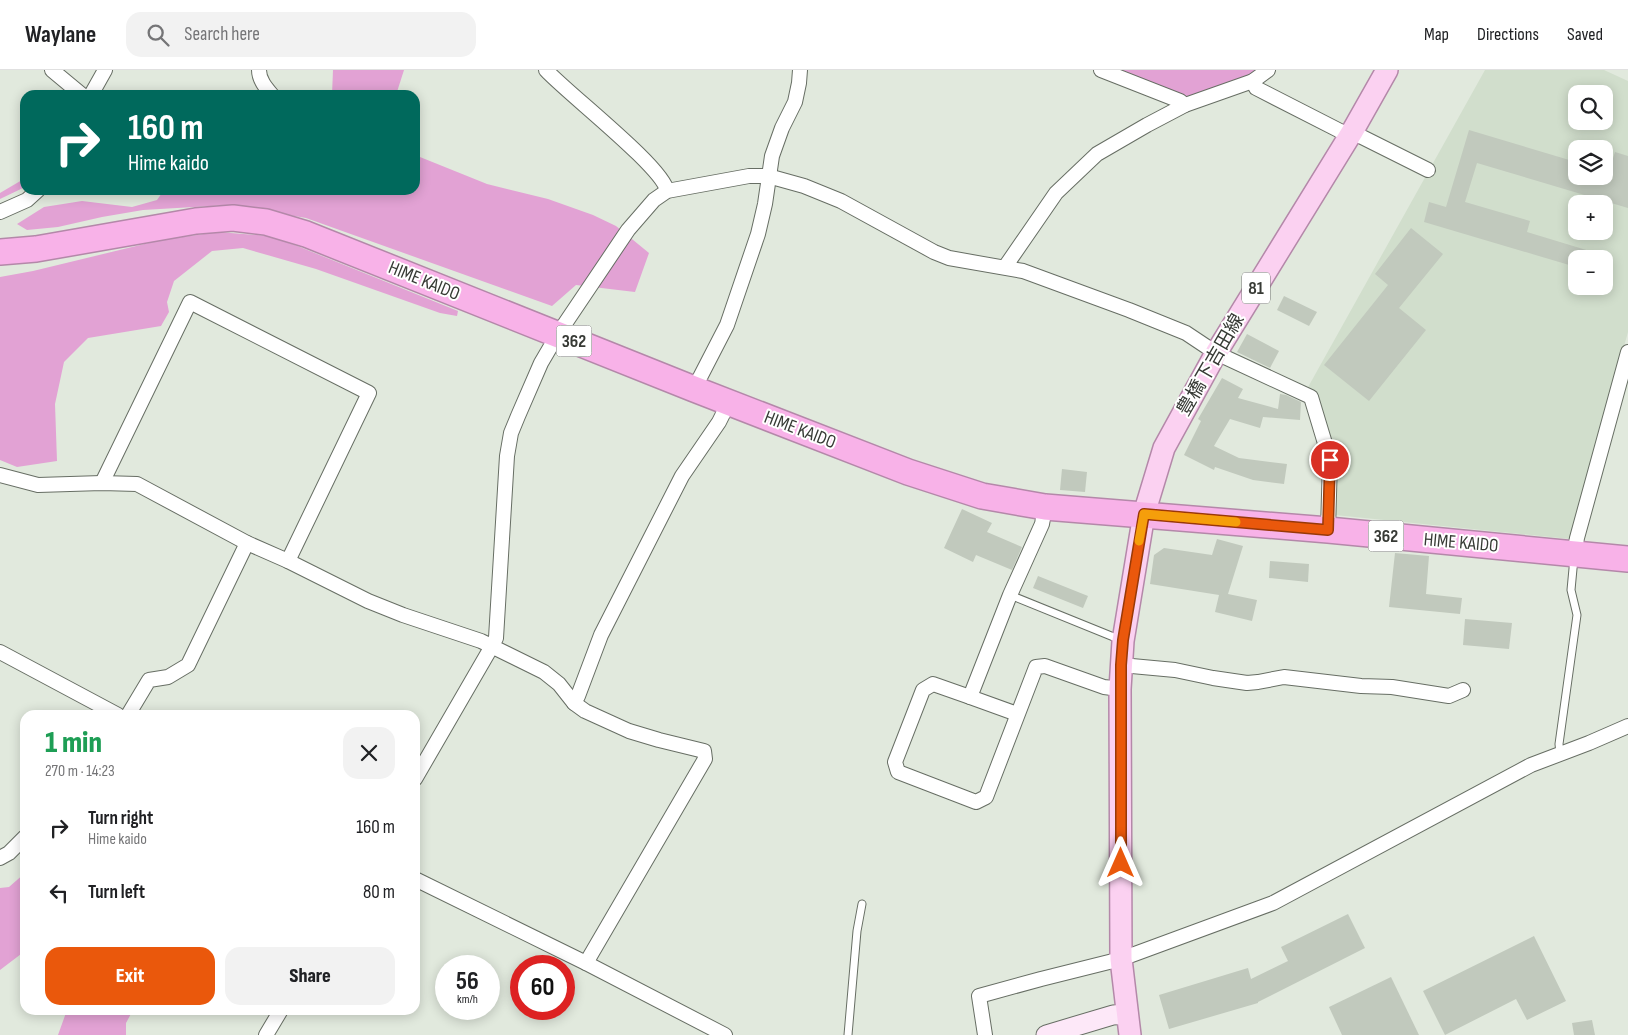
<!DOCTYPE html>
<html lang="en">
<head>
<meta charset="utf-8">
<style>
  :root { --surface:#fff; --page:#f2f2f2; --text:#202124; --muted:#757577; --line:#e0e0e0; --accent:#ea580c }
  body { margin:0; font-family:"Sofia Sans Condensed","Noto Sans JP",sans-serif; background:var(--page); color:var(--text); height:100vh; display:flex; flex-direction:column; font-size:19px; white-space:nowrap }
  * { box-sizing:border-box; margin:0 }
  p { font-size:16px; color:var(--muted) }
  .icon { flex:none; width:28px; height:28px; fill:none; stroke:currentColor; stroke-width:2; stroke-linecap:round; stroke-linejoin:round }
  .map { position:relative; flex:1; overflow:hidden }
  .drawer { position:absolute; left:20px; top:640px; width:400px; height:305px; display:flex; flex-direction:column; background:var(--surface); border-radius:15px; box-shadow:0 2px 12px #0003 }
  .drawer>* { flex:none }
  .top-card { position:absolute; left:20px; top:20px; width:400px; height:105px; border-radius:15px; box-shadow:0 2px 12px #0003; background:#00695c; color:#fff; overflow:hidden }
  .tools { position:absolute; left:1568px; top:15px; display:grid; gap:10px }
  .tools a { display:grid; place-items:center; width:45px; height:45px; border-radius:10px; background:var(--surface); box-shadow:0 2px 12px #0003; font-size:25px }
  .speed { position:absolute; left:435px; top:885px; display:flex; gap:10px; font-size:25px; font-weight:700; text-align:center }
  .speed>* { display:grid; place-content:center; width:65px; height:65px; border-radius:50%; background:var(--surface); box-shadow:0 2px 12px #0003; line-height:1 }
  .speed small { font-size:12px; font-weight:400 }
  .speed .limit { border:8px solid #d22; background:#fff; color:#111 }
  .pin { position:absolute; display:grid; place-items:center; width:42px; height:42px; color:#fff; margin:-21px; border:2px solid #fff; border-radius:50%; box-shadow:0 1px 5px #0007 }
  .me { position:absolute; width:55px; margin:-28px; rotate:0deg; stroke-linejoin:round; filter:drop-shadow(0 0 4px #0008) }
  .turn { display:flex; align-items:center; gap:18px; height:105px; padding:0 25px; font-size:22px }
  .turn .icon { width:65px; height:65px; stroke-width:2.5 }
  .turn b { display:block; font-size:35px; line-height:42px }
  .round { display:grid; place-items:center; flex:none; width:52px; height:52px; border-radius:15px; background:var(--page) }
  .head { display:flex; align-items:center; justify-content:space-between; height:85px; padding:0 25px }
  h1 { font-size:30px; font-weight:800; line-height:38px; color:#1e9e55 }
  .primary-button { display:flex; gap:10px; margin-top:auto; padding:10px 25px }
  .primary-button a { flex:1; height:58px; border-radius:15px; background:var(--accent); color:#fff; font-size:20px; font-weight:800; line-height:58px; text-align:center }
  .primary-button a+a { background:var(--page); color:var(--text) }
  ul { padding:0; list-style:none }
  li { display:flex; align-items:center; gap:15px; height:65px; padding:0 25px }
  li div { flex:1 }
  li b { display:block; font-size:19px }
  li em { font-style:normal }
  header { display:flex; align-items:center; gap:30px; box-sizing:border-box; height:70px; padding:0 25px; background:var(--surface); border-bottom:1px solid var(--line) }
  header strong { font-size:24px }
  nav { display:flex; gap:28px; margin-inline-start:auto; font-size:18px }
  .search { width:350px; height:45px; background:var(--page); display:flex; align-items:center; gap:12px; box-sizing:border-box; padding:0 18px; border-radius:15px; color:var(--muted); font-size:19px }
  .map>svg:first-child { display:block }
  .built { fill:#d1decc; fill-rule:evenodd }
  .green { fill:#e2a2d4 }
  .building { fill:#c1c9bd }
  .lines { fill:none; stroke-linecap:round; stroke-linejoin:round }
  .lane-casing { stroke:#676e64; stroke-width:9 }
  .street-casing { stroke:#676e64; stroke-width:16 }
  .secondary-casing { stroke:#676e64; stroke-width:21 }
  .primary-casing { stroke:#b488a9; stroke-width:24 }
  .highway-casing { stroke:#b488a9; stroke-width:28 }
  .lane { stroke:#fff; stroke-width:7 }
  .street { stroke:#fff; stroke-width:14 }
  .secondary { stroke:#fde8f8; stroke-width:19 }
  .primary { stroke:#fbd1f1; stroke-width:21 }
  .highway { stroke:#f8b2e8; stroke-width:25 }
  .route-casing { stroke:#983908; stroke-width:12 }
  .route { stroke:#ea580c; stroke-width:9 }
  .slow { stroke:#f59e0b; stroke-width:9 }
  .labels { text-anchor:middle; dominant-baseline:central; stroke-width:4; stroke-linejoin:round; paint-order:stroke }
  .shield { fill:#fff; stroke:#737572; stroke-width:1 }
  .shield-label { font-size:18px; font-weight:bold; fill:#373a35 }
  .street-label { font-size:19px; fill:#373a35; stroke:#fff }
</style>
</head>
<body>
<header>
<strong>Waylane</strong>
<div class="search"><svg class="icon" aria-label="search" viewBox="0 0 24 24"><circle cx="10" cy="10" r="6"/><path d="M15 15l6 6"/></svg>Search here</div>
<nav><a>Map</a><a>Directions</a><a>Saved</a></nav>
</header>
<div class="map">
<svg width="1628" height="965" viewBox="0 0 1628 965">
  <rect width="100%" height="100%" fill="#e1e9dd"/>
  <path class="built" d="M 1485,0 L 1604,0 L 1628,11 L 1628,262 L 1570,469 L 1335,445 L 1337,392 L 1318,324 L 1307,319 ZM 1576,24 L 1604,24 L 1604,51 L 1576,51 ZM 1576,79 L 1604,79 L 1604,106 L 1576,106 ZM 1576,134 L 1604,134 L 1604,161 L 1576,161 ZM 1576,189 L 1604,189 L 1604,216 L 1576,216 Z"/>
  <g class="green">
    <path d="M 333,0 L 404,0 L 396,25 L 332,25 Z"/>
    <path d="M 1114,0 L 1261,0 L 1247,10 L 1188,30 Z"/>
    <path d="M 415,85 L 487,114 L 548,129 L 593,145 L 616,156 L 649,183 L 635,222 L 576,215 L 552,236 L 306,148 L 228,135 L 143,140 L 102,147 L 58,157 L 27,160 L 17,154 L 44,137 L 82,131 L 132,137 L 157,130 L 164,120 L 415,120 Z"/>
    <path d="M 22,110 L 25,112 L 25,117 L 0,129 L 0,123 Z"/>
    <path d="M 218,162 L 269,166 L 300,177 L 458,241 L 457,246 L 440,243 L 316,199 L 243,178 L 212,181 L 174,211 L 167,232 L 169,242 L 161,256 L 88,268 L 64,292 L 55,334 L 57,391 L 17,397 L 0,390 L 0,207 L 33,201 L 161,170 Z"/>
    <path d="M 25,803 L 25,881 L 0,900 L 0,818 L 9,817 Z"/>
    <path d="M 67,940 L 133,940 L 126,953 L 126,965 L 58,965 Z"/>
  </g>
  <g class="building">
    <path d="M 1469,60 L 1576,92 L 1576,106 L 1604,106 L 1604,100 L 1609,101 L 1615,82 L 1628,86 L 1628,138 L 1477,93 L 1465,132 L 1530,151 L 1527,162 L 1606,186 L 1606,189 L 1576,189 L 1576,197 L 1424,152 L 1429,132 L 1446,137 Z"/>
    <path d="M 1411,158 L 1443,184 L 1399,238 L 1426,260 L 1369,331 L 1324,295 L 1388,215 L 1375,204 Z"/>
    <path d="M 1284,226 L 1317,242 L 1309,256 L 1277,240 Z"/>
    <path d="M 1247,264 L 1279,281 L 1270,298 L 1237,282 Z"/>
    <path d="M 1222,308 L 1243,319 L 1238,328 L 1278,339 L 1280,324 L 1286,325 L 1301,332 L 1300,350 L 1263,347 L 1260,358 L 1230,349 L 1214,376 L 1239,388 L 1287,394 L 1284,414 L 1253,410 L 1215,397 L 1214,400 L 1184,385 L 1201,351 L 1198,349 Z"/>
    <path d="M 1062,399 L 1087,402 L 1085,422 L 1060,420 Z"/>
    <path d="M 962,439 L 992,453 L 987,462 L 1022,477 L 1012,500 L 976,485 L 973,492 L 944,478 Z"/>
    <path d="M 1217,469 L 1243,476 L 1228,524 L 1257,530 L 1252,551 L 1215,542 L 1219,525 L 1150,514 L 1154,485 L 1164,478 L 1212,485 Z"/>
    <path d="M 1395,483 L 1429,486 L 1426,524 L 1462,528 L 1460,544 L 1389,537 Z"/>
    <path d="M 1270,491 L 1309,494 L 1308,512 L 1269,508 Z"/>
    <path d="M 1038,506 L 1088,526 L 1083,538 L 1033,518 Z"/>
    <path d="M 1465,549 L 1512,553 L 1509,579 L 1463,575 Z"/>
    <path d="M 1348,844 L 1365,878 L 1258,932 L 1258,933 L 1169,959 L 1159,925 L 1248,898 L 1251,909 L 1288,891 L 1281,877 Z"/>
    <path d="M 1534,866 L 1566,931 L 1527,950 L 1516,929 L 1445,965 L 1423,921 Z"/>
    <path d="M 1391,907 L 1419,965 L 1342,965 L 1329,937 Z"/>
    <path d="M 1592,950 L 1595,965 L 1574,965 L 1572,953 Z"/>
  </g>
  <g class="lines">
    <defs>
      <g id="lane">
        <path d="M 1010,525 L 1121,570"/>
        <path d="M 1560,683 L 1559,674 L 1577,545 L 1571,520 L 1574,488"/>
        <path d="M 848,965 L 857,861 L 862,834"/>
      </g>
      <g id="street">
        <path d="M 52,0 L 82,25"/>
        <path d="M 259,0 C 259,10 266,18 272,25"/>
        <path d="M 546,0 C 567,23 664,98 667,121"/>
        <path d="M 1101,0 L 1180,31 L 1185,35"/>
        <path d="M 1253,11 L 1256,18 L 1350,66"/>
        <path d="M 91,25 L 105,0"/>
        <path d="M 1352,62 L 1428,100"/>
        <path d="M 0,142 L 27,130 L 38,120"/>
        <path d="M 1005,197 L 1056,123 L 1097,84 L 1147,55 L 1185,35 L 1253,11 L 1268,0"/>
        <path d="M 694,319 L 727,255 L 758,164 L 765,134 L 772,86 L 782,58 L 795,32 L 799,13 L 800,0"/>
        <path d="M 0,405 L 38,415 L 102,413 L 137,414 L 247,473 L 288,491 L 368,531 L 403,545 L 481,571 L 544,602 L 559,614 L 574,633 L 585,641 L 629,661 L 659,670 L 704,681 L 705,689 L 586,893"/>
        <path d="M 102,413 L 190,232 L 369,323 L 288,491"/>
        <path d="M 1574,484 L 1577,468 L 1628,282"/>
        <path d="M 0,582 L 118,645"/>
        <path d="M 1121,595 L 1175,600 L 1213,608 L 1247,613 L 1258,612 L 1284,607 L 1361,616 L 1392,617 L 1449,626 L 1463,620"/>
        <path d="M 970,627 L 933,614 L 923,620 L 895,692 L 898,702 L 976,732 L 986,727 L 1036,597 L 1045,596 L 1104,617 L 1120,619"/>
        <path d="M 574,633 L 578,626 L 601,565 L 682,406 L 719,352 L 729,332"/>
        <path d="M 1017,644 L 970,627 L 1010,525 L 1042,454 L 1045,437"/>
        <path d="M 128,645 L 149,610 L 168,607 L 188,595 L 247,473"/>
        <path d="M 415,709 L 492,576 L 496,568 L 507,386 L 511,363 L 518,346 L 541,293 L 558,264 L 628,160 L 654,130 L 667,121 L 749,106 L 768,106 L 804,116 L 841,131 L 934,182 L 949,188 L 1023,201 L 1129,240 L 1186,263 L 1216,283 L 1311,327 L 1330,390 L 1328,460"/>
        <path d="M 0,788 L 9,783 L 25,767"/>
        <path d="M 415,809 L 586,893 L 725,965"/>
        <path d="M 266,965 L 281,940"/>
        <path d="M 985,965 L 979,926 L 1041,909 L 1121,889 L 1273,833 L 1531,695 L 1589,673 L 1628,656"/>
      </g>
      <path id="secondary" d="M 1046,965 L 1113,945 L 1128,944"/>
      <path id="primary" d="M 1130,965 L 1121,889 L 1120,619 L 1123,571 L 1144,444 L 1164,378 L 1216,283 L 1352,62 L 1387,0"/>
      <path id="highway" d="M 0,182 L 36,179 L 196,151 L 233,148 L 266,152 L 306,164 L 694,319 L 908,402 L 982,426 L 1045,437 L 1328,460 L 1628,489"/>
    </defs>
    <use href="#lane" class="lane-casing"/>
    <use href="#street" class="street-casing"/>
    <use href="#secondary" class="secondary-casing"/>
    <use href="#primary" class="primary-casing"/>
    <use href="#highway" class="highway-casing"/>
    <use href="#lane" class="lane"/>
    <use href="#street" class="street"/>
    <use href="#secondary" class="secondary"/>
    <use href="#primary" class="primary"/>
    <use href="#highway" class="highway"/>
  </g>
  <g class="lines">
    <defs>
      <path id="route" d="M 1121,793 L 1121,595 L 1123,570 L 1144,444 L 1328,460 L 1330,390"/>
    </defs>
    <use href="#route" class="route-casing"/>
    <use href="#route" class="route"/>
    <path class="slow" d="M 1139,471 L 1144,444 L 1236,452"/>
  </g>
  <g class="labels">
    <g class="shield">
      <rect x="1242" y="202.5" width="28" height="31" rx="4"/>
      <rect x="556.5" y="255.5" width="35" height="31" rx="4"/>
      <rect x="1368.5" y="450.5" width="35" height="31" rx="4"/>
    </g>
    <g class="shield-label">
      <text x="1256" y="218">81</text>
      <text x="574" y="271">362</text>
      <text x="1386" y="466">362</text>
    </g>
    <g class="street-label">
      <text transform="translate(424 211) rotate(22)">HIME KAIDO</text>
      <text transform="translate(1211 295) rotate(-60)">豊橋下吉田線</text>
      <text transform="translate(800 360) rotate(21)">HIME KAIDO</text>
      <text transform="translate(1461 473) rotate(5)">HIME KAIDO</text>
    </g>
  </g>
</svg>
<div class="tools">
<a><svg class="icon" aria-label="search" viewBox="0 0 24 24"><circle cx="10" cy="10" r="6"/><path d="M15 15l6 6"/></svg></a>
<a><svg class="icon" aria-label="layers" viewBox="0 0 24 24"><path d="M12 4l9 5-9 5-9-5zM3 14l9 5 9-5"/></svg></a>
<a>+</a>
<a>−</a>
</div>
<div class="speed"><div>56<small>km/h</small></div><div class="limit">60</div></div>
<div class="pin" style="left:1330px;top:390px;background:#d93025"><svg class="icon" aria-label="arrive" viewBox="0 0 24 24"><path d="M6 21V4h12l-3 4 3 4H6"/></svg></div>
<svg class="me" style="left:1121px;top:793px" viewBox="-20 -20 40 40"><path d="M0-17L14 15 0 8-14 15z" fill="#ea580c" stroke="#fff" stroke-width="4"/></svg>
<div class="top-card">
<div class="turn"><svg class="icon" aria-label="right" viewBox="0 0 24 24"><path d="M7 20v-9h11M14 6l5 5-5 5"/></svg><div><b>160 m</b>Hime kaido</div></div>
</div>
<section class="drawer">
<div class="head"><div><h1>1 min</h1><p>270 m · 14:23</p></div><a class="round"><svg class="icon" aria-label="close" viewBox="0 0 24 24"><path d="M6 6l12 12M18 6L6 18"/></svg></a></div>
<ul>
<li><svg class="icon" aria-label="right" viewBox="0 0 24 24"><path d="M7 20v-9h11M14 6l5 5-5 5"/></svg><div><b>Turn right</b><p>Hime kaido</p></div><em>160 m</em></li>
<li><svg class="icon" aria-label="left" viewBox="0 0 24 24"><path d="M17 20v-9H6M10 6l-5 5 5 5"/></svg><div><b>Turn left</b></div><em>80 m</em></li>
</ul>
<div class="primary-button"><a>Exit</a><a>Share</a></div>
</section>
</div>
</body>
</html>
